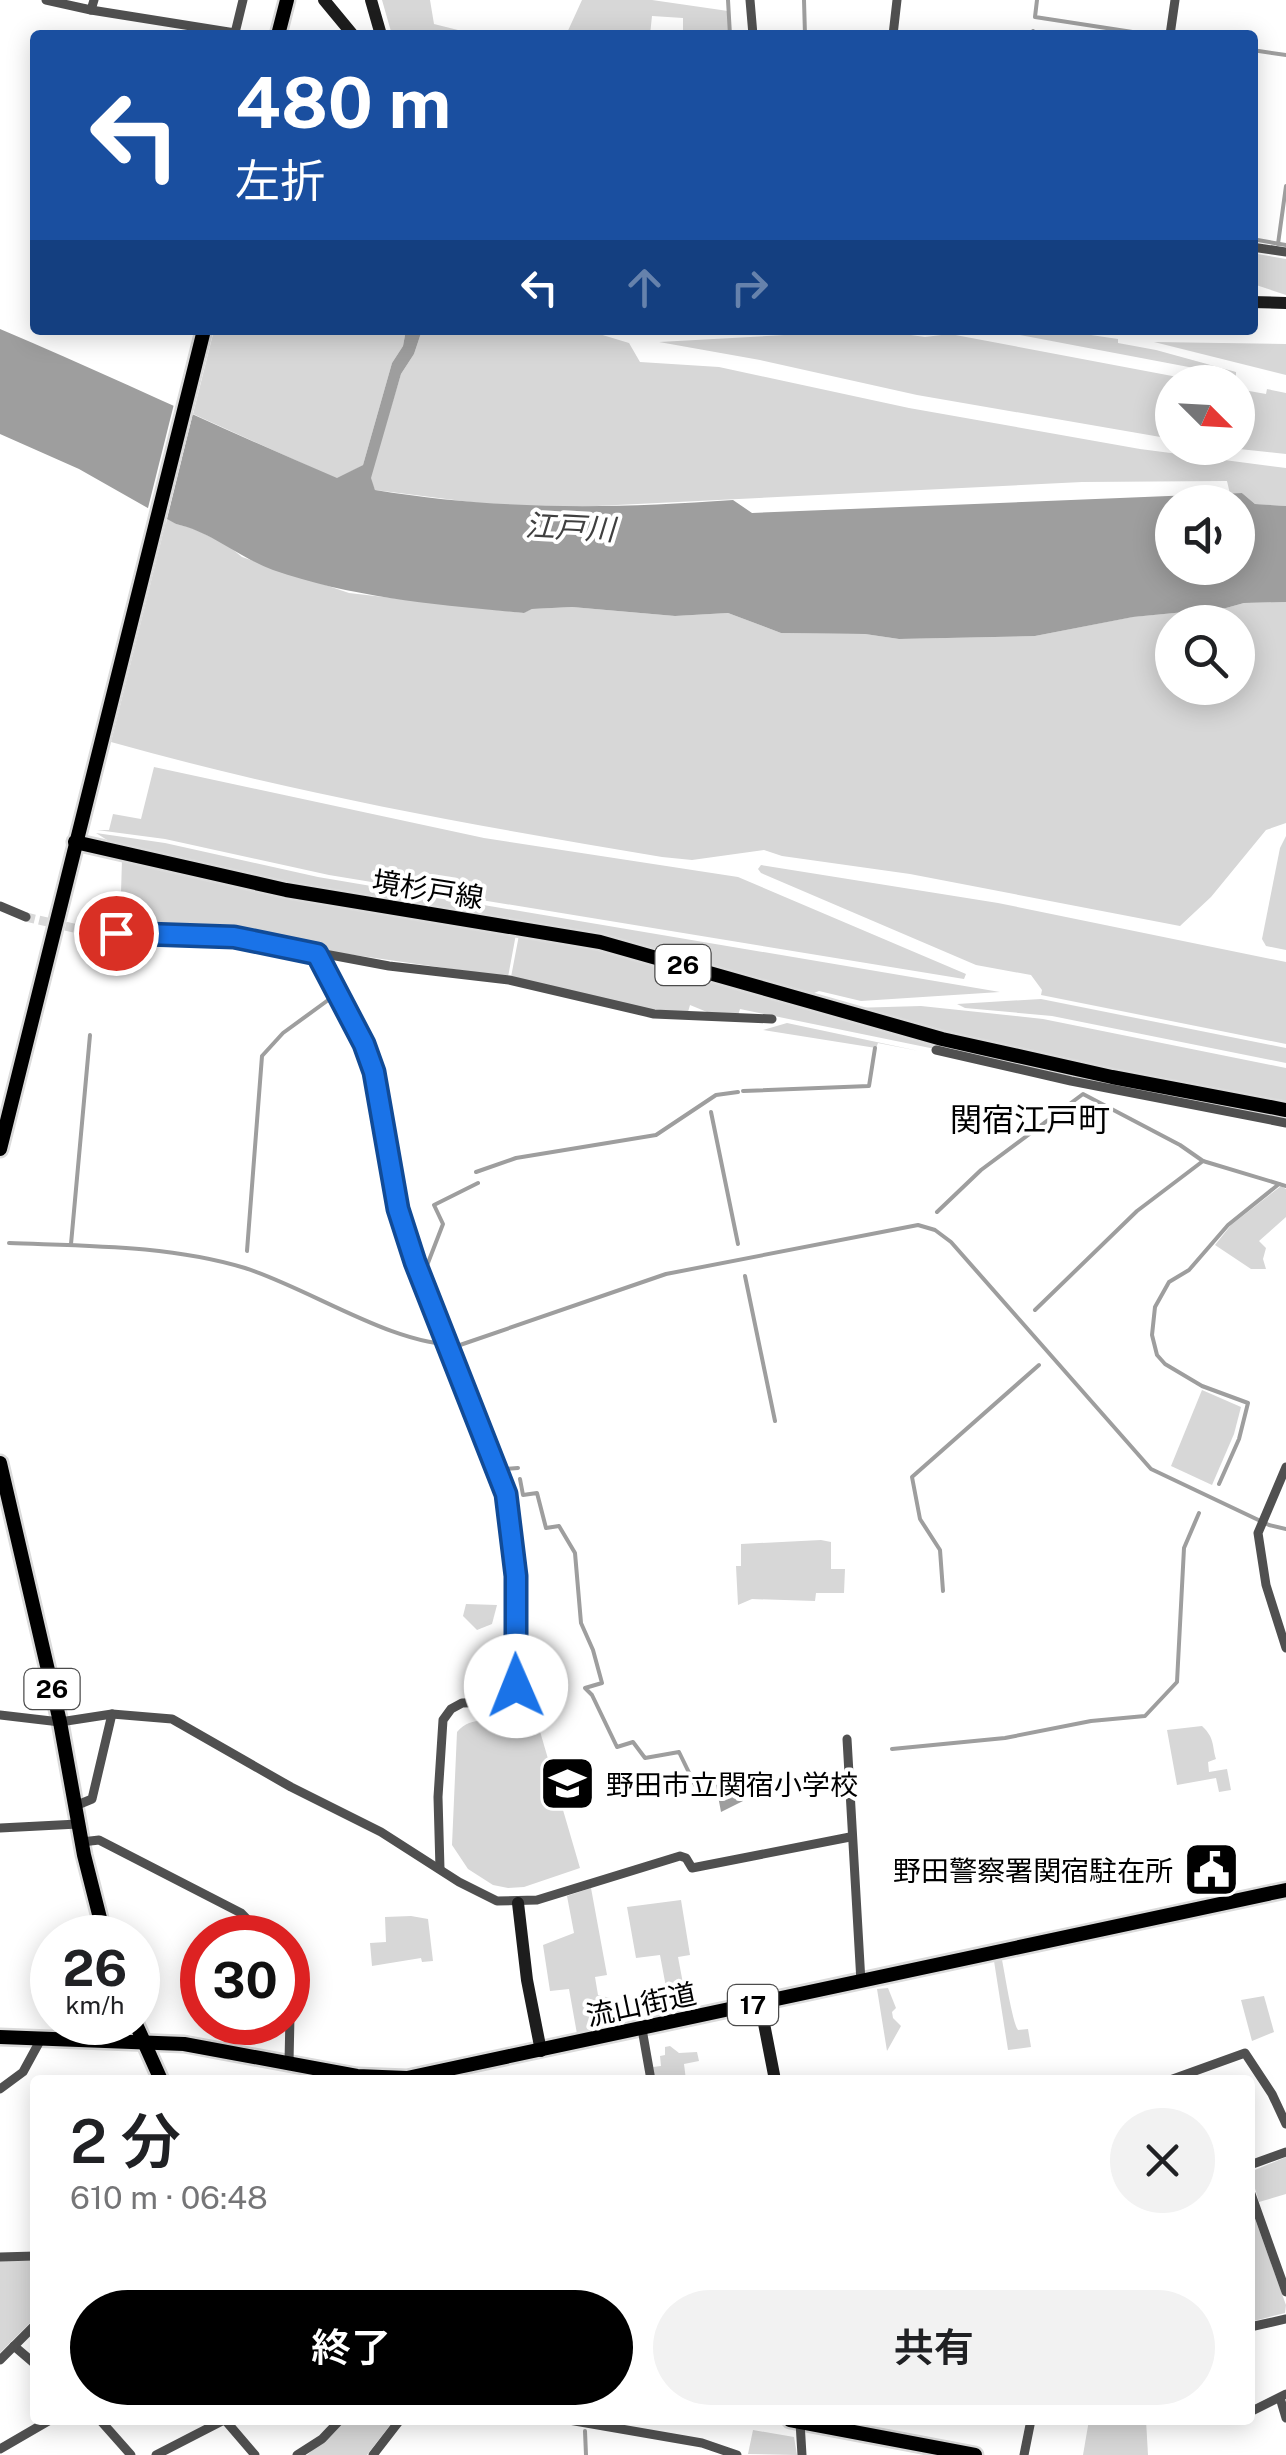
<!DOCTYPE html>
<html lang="ja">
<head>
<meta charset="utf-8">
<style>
  :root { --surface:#fff; --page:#f2f2f2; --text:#202124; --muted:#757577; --accent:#000 }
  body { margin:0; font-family:"Public Sans","Noto Sans JP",sans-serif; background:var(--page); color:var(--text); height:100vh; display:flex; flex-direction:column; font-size:38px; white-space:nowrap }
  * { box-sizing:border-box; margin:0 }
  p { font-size:32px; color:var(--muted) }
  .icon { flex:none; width:55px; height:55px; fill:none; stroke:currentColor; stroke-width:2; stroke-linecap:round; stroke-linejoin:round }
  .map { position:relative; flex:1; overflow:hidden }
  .panel { position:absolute; left:30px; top:2075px; width:1225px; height:350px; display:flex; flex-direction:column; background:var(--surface); border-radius:10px; box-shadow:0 5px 25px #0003 }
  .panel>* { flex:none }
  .guide { position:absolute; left:30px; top:30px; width:1228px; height:305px; border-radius:10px; box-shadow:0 5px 25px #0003; background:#1a4fa0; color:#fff; overflow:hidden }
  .needle { width:65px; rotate:114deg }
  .controls { position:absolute; left:1155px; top:365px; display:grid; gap:20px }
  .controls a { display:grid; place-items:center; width:100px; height:100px; border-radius:50%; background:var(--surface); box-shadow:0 5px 25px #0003; font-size:50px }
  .speed { position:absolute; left:30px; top:1915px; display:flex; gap:20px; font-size:50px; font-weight:700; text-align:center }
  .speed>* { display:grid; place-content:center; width:130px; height:130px; border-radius:50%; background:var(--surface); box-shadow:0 5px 25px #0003; line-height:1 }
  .speed small { font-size:25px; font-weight:400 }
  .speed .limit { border:15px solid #d22; background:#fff; color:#111 }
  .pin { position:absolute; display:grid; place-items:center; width:85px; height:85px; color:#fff; margin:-42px; border:5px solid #fff; border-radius:50%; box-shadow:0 2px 10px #0007 }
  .me { position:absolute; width:110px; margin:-55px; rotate:359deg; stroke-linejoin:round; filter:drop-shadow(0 0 8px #0008) }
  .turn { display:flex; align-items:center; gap:35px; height:210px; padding:0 40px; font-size:45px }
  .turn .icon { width:130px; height:130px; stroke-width:2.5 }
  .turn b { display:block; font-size:70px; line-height:85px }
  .lanes { display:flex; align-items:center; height:95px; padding:0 40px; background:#0003; justify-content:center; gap:50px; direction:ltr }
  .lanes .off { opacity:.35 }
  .round { display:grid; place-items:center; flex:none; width:105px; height:105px; border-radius:52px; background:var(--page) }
  .headline { display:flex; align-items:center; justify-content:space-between; height:170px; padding:0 40px }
  h1 { font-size:60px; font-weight:600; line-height:75px }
  .primary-button { display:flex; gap:20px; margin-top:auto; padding:20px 40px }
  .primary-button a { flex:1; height:115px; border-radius:60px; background:var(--accent); color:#fff; font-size:40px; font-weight:600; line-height:115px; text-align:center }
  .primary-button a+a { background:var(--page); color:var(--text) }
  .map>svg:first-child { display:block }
  .green { fill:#d7d7d7; fill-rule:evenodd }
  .water { fill:#9e9e9e; fill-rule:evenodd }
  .pier { fill:#fff }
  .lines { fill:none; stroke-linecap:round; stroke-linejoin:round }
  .stream { stroke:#9e9e9e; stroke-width:4 }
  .street-tunnel { stroke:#d9d9d9; stroke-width:9; stroke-dasharray:9 4.5; stroke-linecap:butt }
  .primary-casing { stroke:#dbdbdb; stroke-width:19 }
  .street { stroke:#505050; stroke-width:9 }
  .secondary { stroke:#1d1d1d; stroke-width:12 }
  .primary { stroke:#000; stroke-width:14 }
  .route-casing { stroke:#114b97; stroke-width:25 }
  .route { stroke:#1a73e8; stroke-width:18 }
  .labels { text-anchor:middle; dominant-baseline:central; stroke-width:8; stroke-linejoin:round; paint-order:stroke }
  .shield { fill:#fff; stroke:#4c4c4c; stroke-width:2.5 }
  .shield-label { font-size:25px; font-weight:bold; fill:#000 }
  .street-label { font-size:28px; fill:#000; stroke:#fff }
  .poi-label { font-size:28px; fill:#000; stroke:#fff; text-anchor:start }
  .water-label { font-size:30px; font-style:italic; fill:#3f3f3f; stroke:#fff }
  .quarter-label { font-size:32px; fill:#000; stroke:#fff }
</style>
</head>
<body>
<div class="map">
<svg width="1286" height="2455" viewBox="0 0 1286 2455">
  <rect width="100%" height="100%" fill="#fff"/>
  <g class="green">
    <path d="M 382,0 L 430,0 L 434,24 L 462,31 L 463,35 L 392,35 Z"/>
    <path d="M 582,0 L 652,0 L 728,11 L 730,35 L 683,35 L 683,18 L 652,16 L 650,35 L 566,35 Z"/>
    <path d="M 1252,253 L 1286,259 L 1286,295 L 1253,284 Z"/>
    <path d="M 214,330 L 406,330 L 403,346 L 392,363 L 363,465 L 337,479 L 193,414 Z"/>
    <path d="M 422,330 L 586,330 L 629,343 L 640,362 L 719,367 L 909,408 L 1140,449 L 1286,468 L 1286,506 L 1255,504 L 1242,493 L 1230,494 L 1227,481 L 1082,482 L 556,508 L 502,506 L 375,490 L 370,478 L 372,470 L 401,374 L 414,354 Z"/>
    <path d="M 875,330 L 925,337 L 950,334 L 1204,382 L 1172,382 L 1172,439 L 917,395 L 760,360 L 659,342 Z"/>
    <path d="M 993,330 L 1057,330 L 1118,339 L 1118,343 L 1156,350 L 1236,372 L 1236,376 Z"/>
    <path d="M 1154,342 L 1286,344 L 1286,375 Z"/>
    <path d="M 1238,389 L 1266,394 L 1267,389 L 1286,393 L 1286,454 L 1230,448 L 1238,448 Z"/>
    <path d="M 167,517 L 176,524 L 192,528 L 226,544 L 242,557 L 349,593 L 523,613 L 532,609 L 572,607 L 675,616 L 728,613 L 781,633 L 865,634 L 899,639 L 1035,636 L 1132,617 L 1226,608 L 1244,603 L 1286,602 L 1286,823 L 1266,830 L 1211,897 L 1180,926 L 910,874 L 782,856 L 764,850 L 692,860 L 662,857 C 477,826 292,793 111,742 ZM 1172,622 L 1238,622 L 1238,688 L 1172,688 Z"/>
    <path d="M 154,767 L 484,838 L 738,877 L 966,974 L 964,979 L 329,875 L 165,839 L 97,830 L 109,830 L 113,814 L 141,819 Z"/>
    <path d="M 96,833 L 165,843 L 318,877 L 1000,992 L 861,1001 L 819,991 L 804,997 L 669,954 L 595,935 L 304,886 L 115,845 Z"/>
    <path d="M 1286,836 L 1286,950 L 1266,946 L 1262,939 L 1280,848 Z"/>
    <path d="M 122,859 L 299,898 L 516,934 L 508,977 L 319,950 L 230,932 L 120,927 Z"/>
    <path d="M 761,865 L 998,903 L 1286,962 L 1286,1044 L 1041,995 L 1042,990 L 1031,975 L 976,965 L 761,873 L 758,869 Z"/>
    <path d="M 519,935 C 644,955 763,999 885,1031 C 1018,1066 1152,1091 1286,1116 L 1286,1121 L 740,1009 L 738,1015 L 707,1012 L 690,1005 L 688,1012 L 641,1009 L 511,977 Z"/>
    <path d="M 1041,999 L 1286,1048 L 1286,1063 L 1052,1016 L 965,1008 L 957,1004 Z"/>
    <path d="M 921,1006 L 1043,1019 L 1286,1068 L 1286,1104 L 959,1038 L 852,1008 Z"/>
    <path d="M 787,1023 L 919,1051 L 878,1043 L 876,1048 L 763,1030 Z"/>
    <path d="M 1281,1186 L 1286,1189 L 1286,1217 L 1259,1241 L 1266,1248 L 1263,1259 L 1266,1269 L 1251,1269 L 1215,1245 L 1231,1225 Z"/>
    <path d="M 1202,1390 L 1241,1407 L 1234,1434 L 1212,1485 L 1171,1466 Z"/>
    <path d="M 821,1540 L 831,1542 L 831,1569 L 845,1569 L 844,1593 L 816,1593 L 815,1601 L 752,1599 L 738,1605 L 736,1566 L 741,1566 L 741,1544 Z"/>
    <path d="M 466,1604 L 497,1605 L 492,1624 L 477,1630 L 463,1616 Z"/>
    <path d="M 524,1687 L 527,1687 L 580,1868 L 524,1887 L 508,1888 L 493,1885 L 468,1869 L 452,1845 L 457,1732 C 473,1713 495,1726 513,1712 L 510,1707 L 519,1698 Z"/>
    <path d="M 1202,1726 C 1215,1738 1212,1746 1216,1759 L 1208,1762 L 1209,1772 L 1227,1769 L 1231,1790 L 1219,1792 L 1216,1778 L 1177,1785 L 1167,1730 Z"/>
    <path d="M 591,1888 L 607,1975 L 595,1977 L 598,1995 L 610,1998 L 615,2023 L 577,2034 L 569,1989 L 550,1991 L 543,1945 L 574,1933 L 567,1896 Z"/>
    <path d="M 681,1900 L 690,1955 L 678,1957 L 688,2010 L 671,2014 L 660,1955 L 636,1958 L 627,1907 Z"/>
    <path d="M 411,1916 L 428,1919 L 433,1961 L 422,1962 L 421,1958 L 372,1966 L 370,1943 L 386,1942 L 385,1917 Z"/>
    <path d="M 1002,1960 C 1005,1974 1012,2021 1018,2030 L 1028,2029 L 1031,2047 L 1008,2050 L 994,1961 Z"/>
    <path d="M 888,1988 L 896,2008 L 892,2012 L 893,2018 L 901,2026 L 887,2051 L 877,1989 Z"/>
    <path d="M 1264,1996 L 1274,2032 L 1252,2041 L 1241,2000 Z"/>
    <path d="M 670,2046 L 679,2053 L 697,2052 L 699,2061 L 684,2064 L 686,2080 L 655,2080 L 653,2067 L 661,2066 L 660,2056 L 665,2055 L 665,2047 Z"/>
    <path d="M 1286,2157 L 1286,2194 L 1259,2202 L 1250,2172 Z"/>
    <path d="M 1250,2214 L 1254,2216 L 1286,2305 L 1285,2313 L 1250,2322 Z"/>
    <path d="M 35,2260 L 35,2318 L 0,2353 L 0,2261 Z"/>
    <path d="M 347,2420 L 394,2420 L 367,2455 L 307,2455 Z"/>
    <path d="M 1089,2420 L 1146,2420 L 1148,2455 L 1083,2455 Z"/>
    <path d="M 753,2430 L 794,2437 L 797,2455 L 748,2454 Z"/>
  </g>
  <g class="water">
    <path d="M 0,329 C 113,377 224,430 337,478 L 363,465 L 392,363 L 403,346 L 406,330 L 422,330 L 414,354 L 401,374 L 371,478 L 375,490 C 497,510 610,509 733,500 L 752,513 L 1242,493 L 1255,504 L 1286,506 L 1286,602 L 1244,603 L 1226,608 L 1133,617 L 1035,636 L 899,639 L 865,634 L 781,633 L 728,613 L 675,616 L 572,607 L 532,609 L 524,613 C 438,605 354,598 273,570 C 238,557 212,532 176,524 L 79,469 L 0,434 ZM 1172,502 L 1238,502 L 1238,568 L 1172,568 Z"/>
    <path d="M 732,1778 L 742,1780 L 742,1790 L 730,1790 L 729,1795 L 742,1793 L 743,1801 L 721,1812 L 716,1785 Z"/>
  </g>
  <path class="pier" d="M 175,400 L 194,409 L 166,523 L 147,512 Z"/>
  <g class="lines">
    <g class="stream">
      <path d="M 728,0 L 730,35"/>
      <path d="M 804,0 L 805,35"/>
      <path d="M 1037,0 L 1035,17 L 1152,35"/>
      <path d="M 1032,35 L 1033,31"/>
      <path d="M 1252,50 L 1286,55"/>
      <path d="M 1252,239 L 1286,245"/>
      <path d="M 1278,244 L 1286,186"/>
      <path d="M 743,1091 L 869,1086 L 875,1048"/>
      <path d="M 711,1112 L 738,1244"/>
      <path d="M 476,1172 L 516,1158 L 656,1135 L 716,1095 L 738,1092"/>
      <path d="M 937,1212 L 981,1170 L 1083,1094 L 1180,1145 L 1203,1161"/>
      <path d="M 9,1243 C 87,1246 169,1245 245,1268 C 311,1289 393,1346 460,1345 L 666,1274 L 918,1225 L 935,1230 L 951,1242 L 1151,1469 L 1269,1525 L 1286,1529"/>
      <path d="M 71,1244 L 90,1035"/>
      <path d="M 247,1251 L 262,1056 L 283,1033 L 331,998"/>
      <path d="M 745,1276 L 775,1421"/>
      <path d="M 1035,1310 L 1137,1211 L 1203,1161 L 1286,1186"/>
      <path d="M 450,1328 L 426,1268 L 443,1224 L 434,1205 L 478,1183"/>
      <path d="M 462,1364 L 504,1469 L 518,1468"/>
      <path d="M 520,1479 L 523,1495 L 537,1493 L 546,1528 L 559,1526 L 575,1553 L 581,1623 L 593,1650 L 602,1683 L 585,1688 L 592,1695 L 617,1747 L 633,1742 L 645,1758 L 679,1752 L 695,1785"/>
      <path d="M 1219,1484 L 1239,1439 L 1248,1403 L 1202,1386 L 1165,1364 L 1157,1355 L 1152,1335 L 1155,1307 L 1169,1282 L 1189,1270 L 1228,1225 L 1279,1184"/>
      <path d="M 943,1591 L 940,1550 L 920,1519 L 912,1477 L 1039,1365"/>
      <path d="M 892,1749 L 1005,1738 L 1091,1721 L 1145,1716 L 1177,1682 L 1184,1548 L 1199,1513"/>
      <path d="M 585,2431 L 586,2455"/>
    </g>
    <path class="street-tunnel" d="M 26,917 L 82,930"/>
    <defs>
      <g id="primary">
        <path d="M 278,35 L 287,0"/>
        <path d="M 75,842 L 286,890 L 600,942 L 942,1039 L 1112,1077 L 1286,1110"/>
        <path d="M 0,1149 L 204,330"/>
        <path d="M 0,1463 L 60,1722 L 84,1855 L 105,1938"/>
        <path d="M 135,2022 L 161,2080"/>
        <path d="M 0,2037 L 184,2044 L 357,2076 L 407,2078 L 1286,1890"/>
        <path d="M 790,2420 L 975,2455"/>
      </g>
    </defs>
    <use href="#primary" class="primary-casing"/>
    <g class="street">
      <path d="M 46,0 L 91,10 L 94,0"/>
      <path d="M 750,0 L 753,35"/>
      <path d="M 91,10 L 235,33 L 243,0"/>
      <path d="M 893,35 L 897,0"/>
      <path d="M 1170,35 L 1175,0"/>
      <path d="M 1252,247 L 1286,252"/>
      <path d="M 0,906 L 26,917"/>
      <path d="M 82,930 L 234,937 L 389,966 L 509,980 L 654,1014 L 772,1019"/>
      <path d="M 317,954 L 364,1044 L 374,1072 L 398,1209 L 415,1262 L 505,1494 L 516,1576 L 515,1686 L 511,1696 L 502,1702 L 462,1703 L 451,1709 L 443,1720 L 438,1797 L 440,1869"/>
      <path d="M 936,1050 L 1071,1081 L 1286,1123"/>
      <path d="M 1286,1467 L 1258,1533 L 1266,1585 L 1286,1648"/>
      <path d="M 0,1715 L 60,1722 L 112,1714 L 172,1719 L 291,1787 L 381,1832 L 459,1882 L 497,1901 L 537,1900 L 680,1856 L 686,1858 L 692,1868 L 850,1837"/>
      <path d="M 847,1739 L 861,1982"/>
      <path d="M 75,1806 L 92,1799 L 112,1714"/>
      <path d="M 0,1828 L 78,1824"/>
      <path d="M 82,1842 L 99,1840 L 241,1913 L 266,1938"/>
      <path d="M 288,1960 L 291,1970 L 289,2062"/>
      <path d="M 642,2029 L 651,2080"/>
      <path d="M 1170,2080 L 1245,2053 L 1272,2094 L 1286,2124"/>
      <path d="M 0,2089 L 23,2072 L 41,2039"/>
      <path d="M 1250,2165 L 1286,2152"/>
      <path d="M 1250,2191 L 1286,2292"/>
      <path d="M 0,2257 L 35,2256"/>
      <path d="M 1250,2327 L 1286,2319"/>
      <path d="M 14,2346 L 35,2364"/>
      <path d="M 0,2360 L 35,2325"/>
      <path d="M 1280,2398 L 1286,2418"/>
      <path d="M 1250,2412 L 1286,2394"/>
      <path d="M 100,2420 L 131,2455"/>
      <path d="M 225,2420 L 255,2455"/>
      <path d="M 569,2420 L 702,2443 L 737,2455"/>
      <path d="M 1188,2420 L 1229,2420"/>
      <path d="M 800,2422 L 802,2455"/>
      <path d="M 0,2449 L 50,2420"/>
      <path d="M 156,2455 L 224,2420"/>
      <path d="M 297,2455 L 322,2439 L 340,2420"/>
      <path d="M 373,2455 L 400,2420"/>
      <path d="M 1024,2455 L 1031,2420"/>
    </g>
    <g class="secondary">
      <path d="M 324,0 L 353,35"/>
      <path d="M 371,0 L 381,35"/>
      <path d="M 1252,302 L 1286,303"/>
      <path d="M 518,1903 L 527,1980 L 541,2051"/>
      <path d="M 760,2003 L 775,2080"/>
    </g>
    <use href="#primary" class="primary"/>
  </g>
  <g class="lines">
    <defs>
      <path id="route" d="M 116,933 L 234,937 L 317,954 L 364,1044 L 374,1072 L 398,1209 L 415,1262 L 506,1494 L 516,1576 L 516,1686"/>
    </defs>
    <use href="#route" class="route-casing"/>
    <use href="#route" class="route"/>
  </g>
  <defs>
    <symbol id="school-square" viewBox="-11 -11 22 22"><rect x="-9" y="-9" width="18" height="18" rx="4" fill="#000" stroke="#fff"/><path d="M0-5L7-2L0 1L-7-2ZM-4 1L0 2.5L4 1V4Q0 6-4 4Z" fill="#fff"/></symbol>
    <symbol id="civic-square" viewBox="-11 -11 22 22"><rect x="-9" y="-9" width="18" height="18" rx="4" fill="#000" stroke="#fff"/><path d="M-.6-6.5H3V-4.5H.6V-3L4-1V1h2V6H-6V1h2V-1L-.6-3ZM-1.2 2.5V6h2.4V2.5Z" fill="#fff"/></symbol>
  </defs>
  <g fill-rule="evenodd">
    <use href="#school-square" x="536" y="1752" width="63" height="63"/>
    <use href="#civic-square" x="1180" y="1838" width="63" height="63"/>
  </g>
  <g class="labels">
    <g class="shield">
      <rect x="655.5" y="945" width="55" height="40" rx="8"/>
      <rect x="24.5" y="1669" width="55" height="40" rx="8"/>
      <rect x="728" y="1985" width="50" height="40" rx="8"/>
    </g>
    <g class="shield-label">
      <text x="683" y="965">26</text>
      <text x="52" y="1689">26</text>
      <text x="753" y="2005">17</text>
    </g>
    <g class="street-label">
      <text transform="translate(428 889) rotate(9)">境杉戸線</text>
      <text transform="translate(641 2004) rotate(-12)">流山街道</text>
    </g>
    <g class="poi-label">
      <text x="606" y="1784">野田市立関宿小学校</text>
      <text x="1173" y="1870" text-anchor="end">野田警察署関宿駐在所</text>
    </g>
    <g class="water-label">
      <text transform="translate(570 527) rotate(3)">江戸川</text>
    </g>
    <g class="quarter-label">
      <text x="1030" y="1119">関宿江戸町</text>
    </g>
  </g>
</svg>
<div class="controls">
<a><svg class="needle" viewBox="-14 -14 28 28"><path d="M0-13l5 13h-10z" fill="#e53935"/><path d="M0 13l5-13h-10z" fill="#757577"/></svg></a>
<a><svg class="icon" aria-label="sound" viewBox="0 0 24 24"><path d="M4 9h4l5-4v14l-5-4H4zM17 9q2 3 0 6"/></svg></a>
<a><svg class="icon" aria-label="search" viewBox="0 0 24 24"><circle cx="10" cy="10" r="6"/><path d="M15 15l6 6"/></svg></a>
</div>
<div class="speed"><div>26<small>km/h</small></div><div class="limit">30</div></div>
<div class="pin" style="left:116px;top:933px;background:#d93025"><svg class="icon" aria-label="arrive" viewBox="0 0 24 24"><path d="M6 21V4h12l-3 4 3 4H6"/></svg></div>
<svg class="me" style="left:516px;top:1686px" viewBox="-20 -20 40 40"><circle r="19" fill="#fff"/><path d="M0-13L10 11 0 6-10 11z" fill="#1a73e8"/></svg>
<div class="guide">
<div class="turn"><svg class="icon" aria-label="left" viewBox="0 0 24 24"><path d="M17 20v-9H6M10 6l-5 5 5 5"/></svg><div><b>480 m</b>左折</div></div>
<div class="lanes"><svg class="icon" aria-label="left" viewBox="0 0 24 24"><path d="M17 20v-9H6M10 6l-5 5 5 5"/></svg><svg class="icon off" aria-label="ahead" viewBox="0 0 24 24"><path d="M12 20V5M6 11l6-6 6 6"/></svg><svg class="icon off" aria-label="right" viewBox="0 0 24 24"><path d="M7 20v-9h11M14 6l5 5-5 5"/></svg></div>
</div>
<section class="panel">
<div class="headline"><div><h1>2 分</h1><p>610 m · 06:48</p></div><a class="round"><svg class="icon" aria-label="close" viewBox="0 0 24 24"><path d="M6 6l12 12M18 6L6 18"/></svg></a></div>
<div class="primary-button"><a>終了</a><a>共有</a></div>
</section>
</div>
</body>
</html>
